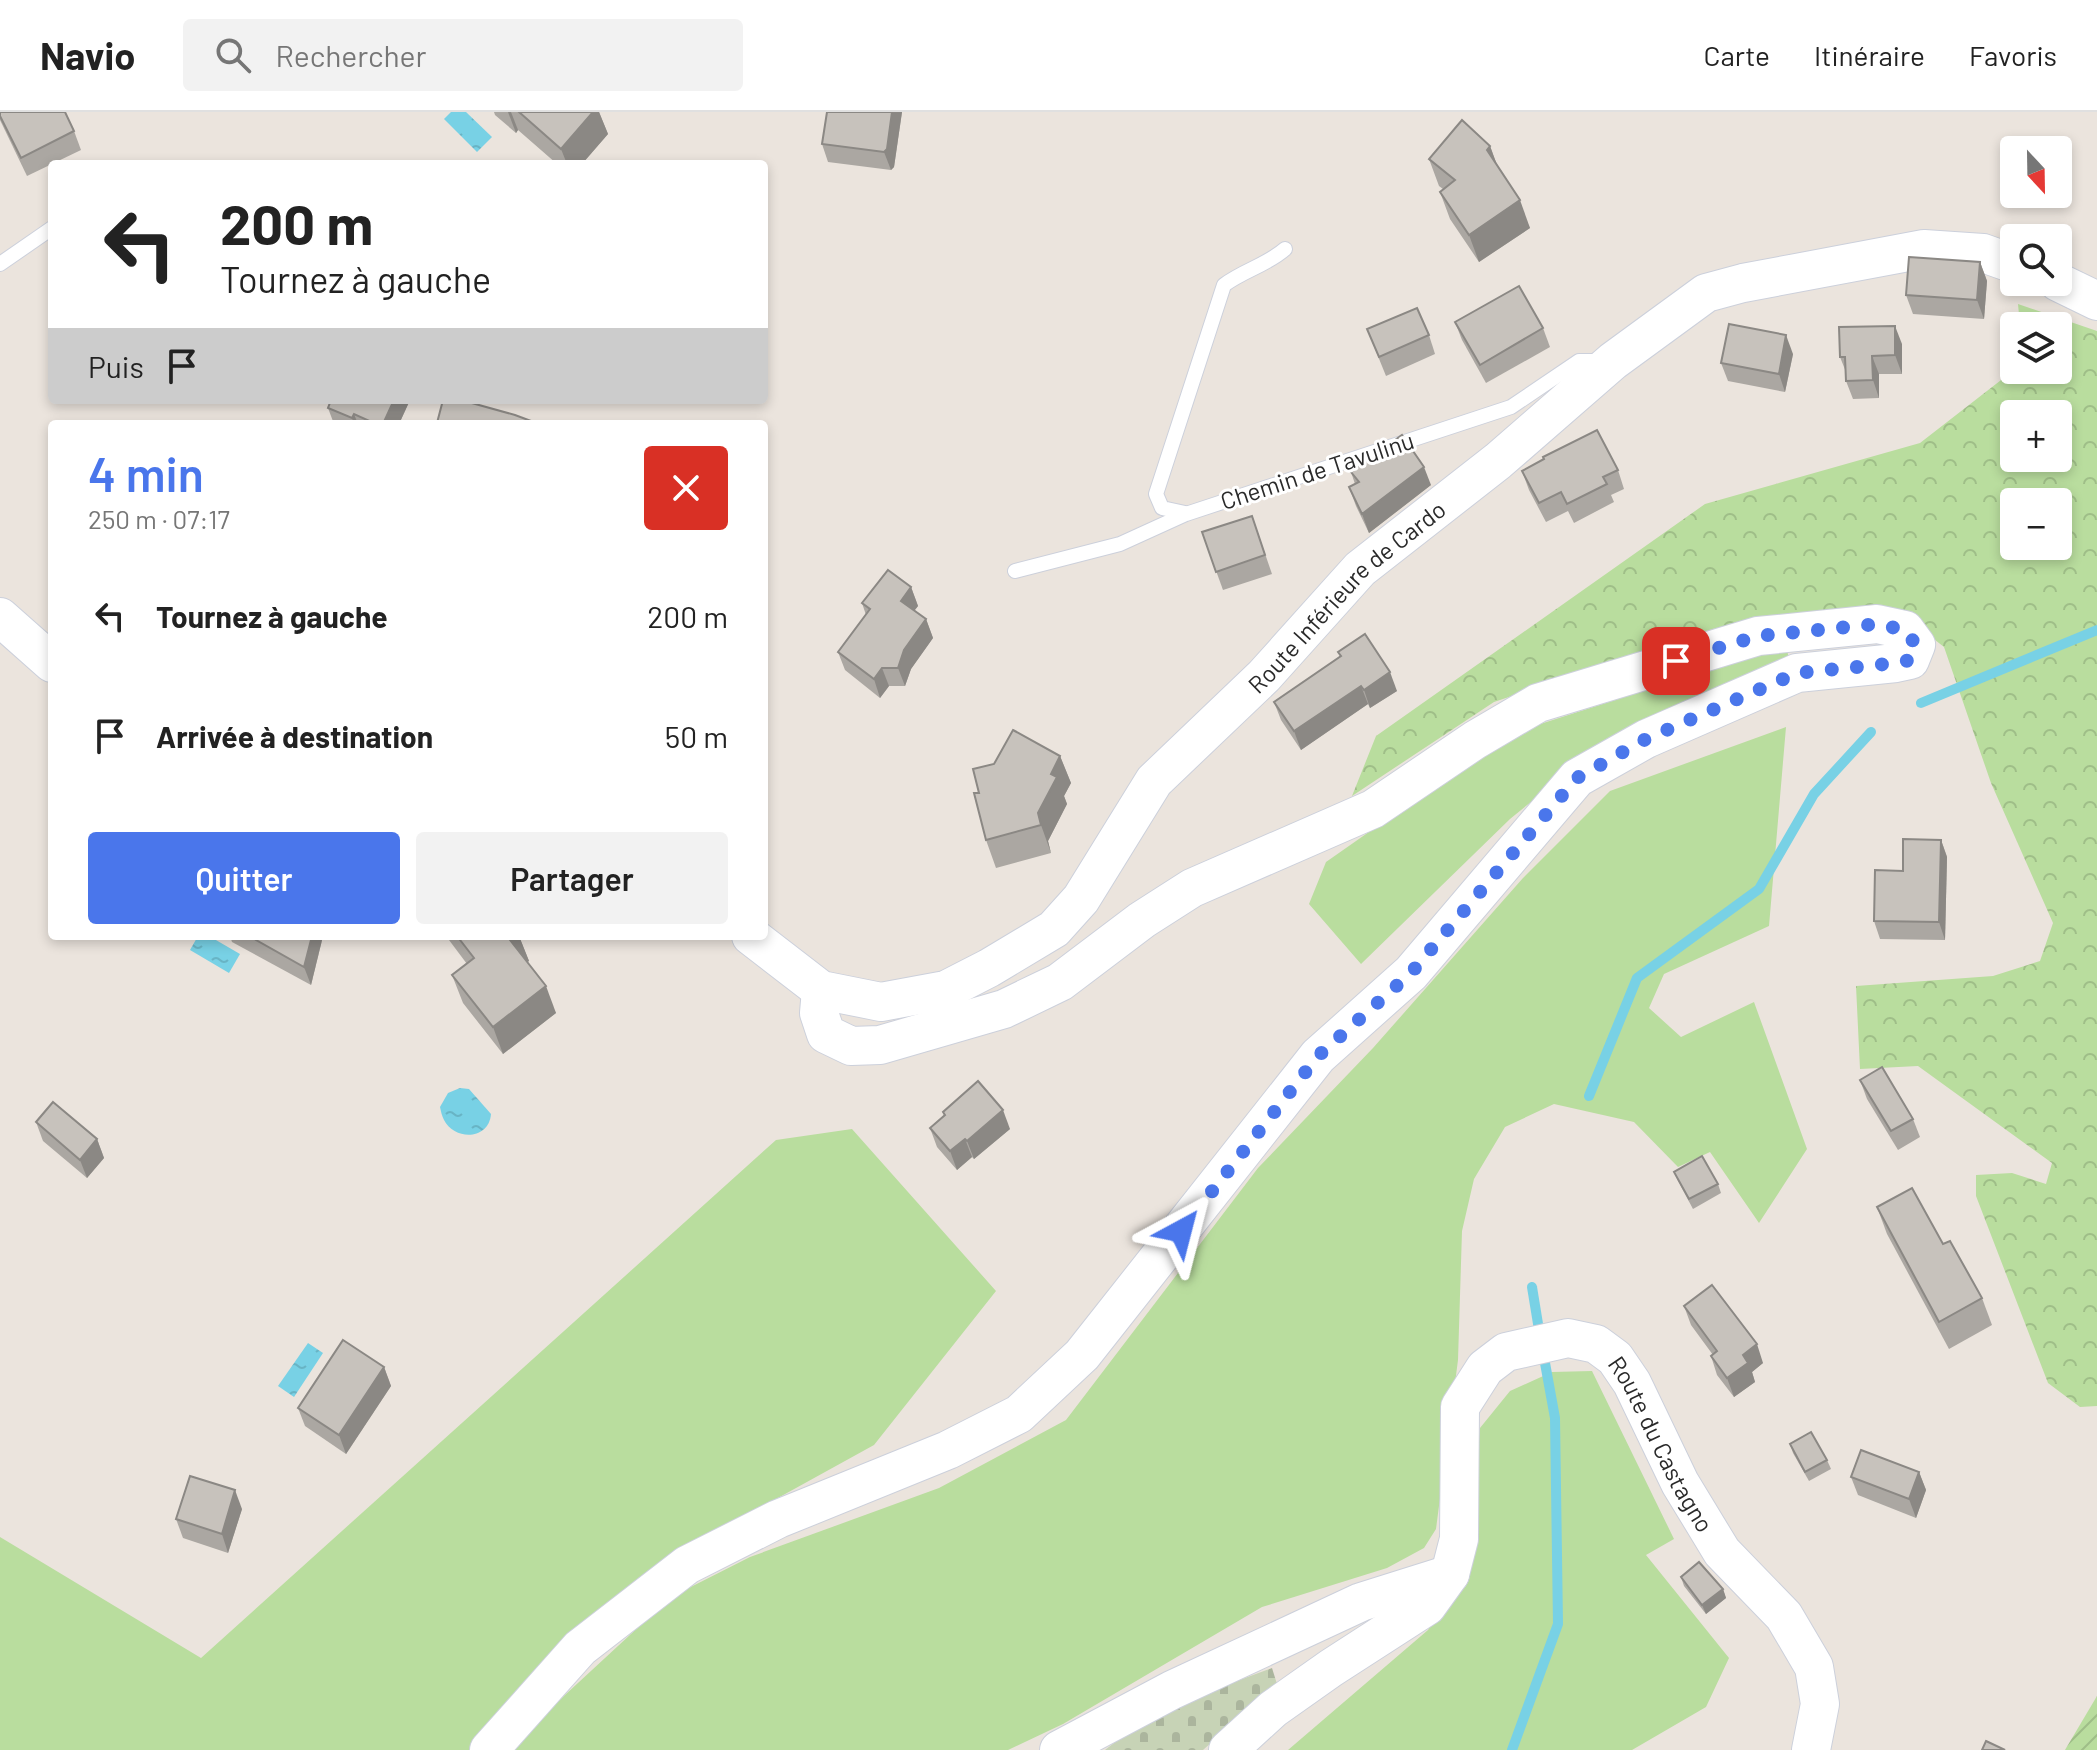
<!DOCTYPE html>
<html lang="fr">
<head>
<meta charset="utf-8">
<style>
  :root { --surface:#fff; --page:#f2f2f2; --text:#222; --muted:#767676; --line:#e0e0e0; --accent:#4a76eb }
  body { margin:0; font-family:Barlow,sans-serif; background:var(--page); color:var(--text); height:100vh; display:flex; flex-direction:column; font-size:30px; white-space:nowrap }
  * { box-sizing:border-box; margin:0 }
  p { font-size:26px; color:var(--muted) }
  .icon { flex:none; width:44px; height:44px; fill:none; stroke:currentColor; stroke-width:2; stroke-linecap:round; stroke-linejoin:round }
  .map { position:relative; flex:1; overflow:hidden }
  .side { position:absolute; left:48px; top:308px; width:720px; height:520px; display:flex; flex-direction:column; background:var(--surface); border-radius:8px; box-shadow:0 4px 12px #0003 }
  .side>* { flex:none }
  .top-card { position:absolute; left:48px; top:48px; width:720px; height:244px; border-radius:8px; box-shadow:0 4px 12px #0003; background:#fff; color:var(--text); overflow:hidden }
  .needle { width:52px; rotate:158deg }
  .tools { position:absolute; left:2000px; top:24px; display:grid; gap:16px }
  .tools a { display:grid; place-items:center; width:72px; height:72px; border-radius:8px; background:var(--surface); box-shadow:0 4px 12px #0003; font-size:40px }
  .pin { position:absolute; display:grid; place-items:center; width:68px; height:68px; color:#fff; margin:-34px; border-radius:16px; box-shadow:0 4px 12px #0006 }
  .me { position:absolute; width:88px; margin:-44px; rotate:38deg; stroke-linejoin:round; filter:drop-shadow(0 0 6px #0008) }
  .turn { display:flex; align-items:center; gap:28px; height:168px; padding:0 40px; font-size:36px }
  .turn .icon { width:104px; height:104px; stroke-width:2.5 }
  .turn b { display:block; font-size:56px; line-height:68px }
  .then { display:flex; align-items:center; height:76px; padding:0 40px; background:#0003; gap:16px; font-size:30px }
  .round { display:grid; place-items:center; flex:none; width:84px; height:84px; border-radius:8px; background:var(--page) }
  .headline { display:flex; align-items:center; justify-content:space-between; height:136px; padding:0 40px }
  h1 { font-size:48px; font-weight:600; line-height:60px; color:var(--accent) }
  .primary-button { display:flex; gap:16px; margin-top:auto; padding:16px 40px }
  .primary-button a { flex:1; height:92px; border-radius:8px; background:var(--accent); color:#fff; font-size:32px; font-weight:600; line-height:92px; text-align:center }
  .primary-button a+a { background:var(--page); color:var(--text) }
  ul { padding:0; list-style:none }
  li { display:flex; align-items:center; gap:24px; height:120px; padding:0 40px }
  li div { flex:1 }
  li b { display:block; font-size:30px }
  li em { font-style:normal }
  header { display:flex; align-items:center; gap:48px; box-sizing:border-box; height:112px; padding:0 40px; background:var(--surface); border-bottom:2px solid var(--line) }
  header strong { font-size:38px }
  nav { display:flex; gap:44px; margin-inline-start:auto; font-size:28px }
  .search { width:560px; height:72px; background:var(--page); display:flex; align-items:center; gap:20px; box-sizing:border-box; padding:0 28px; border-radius:8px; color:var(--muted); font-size:30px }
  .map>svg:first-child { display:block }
  .grass { fill:#b9dd9e }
  .forest { fill:url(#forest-crowns); fill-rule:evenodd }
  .cemetery { fill:url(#cemetery-stones) }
  .garden { fill:url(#garden-furrows) }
  .water { fill:url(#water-ripples) }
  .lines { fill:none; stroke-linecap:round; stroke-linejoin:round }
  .stream { stroke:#78d1e5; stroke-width:10 }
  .lane-casing { stroke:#ccd0db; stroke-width:16 }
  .secondary-casing { stroke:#ccd0db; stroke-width:40 }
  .lane { stroke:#fff; stroke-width:14 }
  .secondary { stroke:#fff; stroke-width:38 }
  .wall { fill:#aba7a2 }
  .shaded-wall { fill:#8b8884 }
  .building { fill:#c7c2bc; stroke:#8b8884; stroke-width:2 }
  .route { stroke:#4a76eb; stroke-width:14; stroke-dasharray:0 25.2 }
  .labels { text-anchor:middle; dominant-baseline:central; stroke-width:6; stroke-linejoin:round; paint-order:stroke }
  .street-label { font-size:24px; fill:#2a2a2a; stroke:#fff }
</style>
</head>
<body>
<header>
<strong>Navio</strong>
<div class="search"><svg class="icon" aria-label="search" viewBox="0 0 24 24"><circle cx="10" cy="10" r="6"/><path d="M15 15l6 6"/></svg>Rechercher</div>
<nav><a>Carte</a><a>Itinéraire</a><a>Favoris</a></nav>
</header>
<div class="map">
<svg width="2097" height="1638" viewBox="0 0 2097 1638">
  <defs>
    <pattern id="forest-crowns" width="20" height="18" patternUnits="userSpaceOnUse" patternTransform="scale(2)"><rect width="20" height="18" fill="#b9dd9e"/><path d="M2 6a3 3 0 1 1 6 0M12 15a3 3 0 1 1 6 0" fill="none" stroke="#9fbe88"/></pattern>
    <pattern id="cemetery-stones" width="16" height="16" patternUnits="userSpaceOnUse" patternTransform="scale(2)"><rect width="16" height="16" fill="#c7d3b6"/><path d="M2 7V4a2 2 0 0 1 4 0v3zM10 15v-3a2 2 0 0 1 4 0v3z" fill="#abb59d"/></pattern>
    <pattern id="garden-furrows" width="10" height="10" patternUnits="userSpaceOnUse" patternTransform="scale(2)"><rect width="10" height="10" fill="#b9dd9e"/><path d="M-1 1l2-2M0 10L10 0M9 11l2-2" fill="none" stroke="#9fbe88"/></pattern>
    <pattern id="water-ripples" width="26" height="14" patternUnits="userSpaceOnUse" patternTransform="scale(2)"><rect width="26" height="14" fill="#78d1e5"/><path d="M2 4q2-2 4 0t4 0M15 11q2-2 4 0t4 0" fill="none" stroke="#68b4c5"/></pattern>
  </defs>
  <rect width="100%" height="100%" fill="#ebe4dd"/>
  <g class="grass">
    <path d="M 1786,533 L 1789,547 L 1601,633 L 1510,707 L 1361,852 L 1309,792 L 1326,750 L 1509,622 Z"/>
    <path d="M 1786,615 L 1769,814 L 1664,862 L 1649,896 L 1681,925 L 1754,890 L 1807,1037 L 1759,1111 L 1710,1040 L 1678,1055 L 1634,1010 L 1554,992 L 1505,1015 L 1474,1067 L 1462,1119 L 1458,1248 L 1436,1417 L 1424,1436 L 1387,1456 L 1262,1495 L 1063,1612 L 1008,1638 L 511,1638 L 539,1607 L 671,1485 L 750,1445 L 939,1376 L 1066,1308 L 1258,1056 L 1373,936 L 1523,766 L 1610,679 Z"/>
    <path d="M 852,1017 L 996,1179 L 874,1333 L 665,1448 L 473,1638 L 0,1638 L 0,1425 L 201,1546 L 776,1028 Z"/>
    <path d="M 1592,1259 L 1674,1427 L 1646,1443 L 1729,1546 L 1706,1595 L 1632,1638 L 1288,1638 L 1428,1518 L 1469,1462 L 1480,1316 L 1510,1279 L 1552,1260 Z"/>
  </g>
  <path class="forest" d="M 2018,192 L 2097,219 L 2097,1294 L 2080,1295 L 2048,1271 L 1976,1084 L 1976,1063 L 2012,1061 L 2046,1072 L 2052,1051 L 1918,954 L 1860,957 L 1856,874 L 1993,864 L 2040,849 L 2053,811 L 1991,671 L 1944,535 L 1916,513 L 1838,499 L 1713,517 L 1494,590 L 1352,684 L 1376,624 L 1705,392 L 1920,331 L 2014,258 L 2058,258 L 2058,214 L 2020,214 ZM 2014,302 L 2058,302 L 2058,346 L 2014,346 ZM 2014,390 L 2058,390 L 2058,434 L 2014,434 Z"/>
  <path class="cemetery" d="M 1272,1556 L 1277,1572 L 1203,1638 L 1105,1638 L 1142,1609 L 1180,1590 Z"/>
  <path class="garden" d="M 2097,1584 L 2097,1638 L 2065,1638 Z"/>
  <g class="water">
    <path d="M 451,0 L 466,0 L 492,25 L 477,40 L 444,7 Z"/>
    <path d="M 198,824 L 209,824 L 240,842 L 229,861 L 190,838 Z"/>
    <path d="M 460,976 L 469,977 L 491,1002 C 489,1028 455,1029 444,1008 C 442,1004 441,1000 440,995 L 448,981 Z"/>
    <path d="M 308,1231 L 323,1241 L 294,1285 L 278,1274 Z"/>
  </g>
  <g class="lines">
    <g class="stream">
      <path d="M 1921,591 L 2097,518"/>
      <path d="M 1589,984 L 1637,866 L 1759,777 L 1814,682 L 1871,620"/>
      <path d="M 1532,1175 L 1540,1224"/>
      <path d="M 1512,1638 L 1558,1512 L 1555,1306 L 1543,1240"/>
    </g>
    <defs>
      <g id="lane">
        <path d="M 0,152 L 52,116"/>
        <path d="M 1185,401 L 1162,396 L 1156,382 L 1224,173 C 1244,158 1267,153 1285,137"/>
        <path d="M 1015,459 L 1120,432 L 1186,402 L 1511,295 L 1579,249 L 1600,249"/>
      </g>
      <g id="secondary">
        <path d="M 2058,170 L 2097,189"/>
        <path d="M 0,505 L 52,551"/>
        <path id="s1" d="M 751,824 L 821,878 L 881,890 L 946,878 L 989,856 L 1054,817 L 1081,787 L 1154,669 L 1264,564 L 1360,457 L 1498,349 L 1613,249 L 1706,181 L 1743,171 L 1924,137 L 1983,141 L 2014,152"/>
        <path d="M 489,1638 L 580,1536 L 687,1453 L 778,1407 L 948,1338 L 1019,1302 L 1082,1243 L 1318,944 L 1411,861 L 1577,666 L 1646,627 L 1797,561 L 1896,551 L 1910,548 L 1916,533 L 1905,518 L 1877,512 L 1758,524 L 1538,591 L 1475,628 L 1373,697 L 1192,776 L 1142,808 L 1060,870 L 1004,897 L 880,933 L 851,934 L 826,922 L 819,901 L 821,878"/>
        <path d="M 1059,1638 L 1172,1578 L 1361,1490 L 1450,1462"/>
        <path id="s2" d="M 1228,1638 L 1273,1597 L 1331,1556 L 1427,1494 L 1450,1462 L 1459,1427 L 1460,1295 L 1485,1256 L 1506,1240 L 1568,1226 L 1596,1232 L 1615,1246 L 1632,1271 L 1680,1371 L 1722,1440 L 1784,1504 L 1814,1555 L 1820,1592 L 1811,1638"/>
      </g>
    </defs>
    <use href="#lane" class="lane-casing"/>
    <use href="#secondary" class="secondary-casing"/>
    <use href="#lane" class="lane"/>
    <use href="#secondary" class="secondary"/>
  </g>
  <g class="wall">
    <path d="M 0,0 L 74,19 L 81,38 L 27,64 L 0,8 Z"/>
    <path d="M 494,0 L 599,0 L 608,22 L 582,52 L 557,52 L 518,18 L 516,21 L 495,3 Z"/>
    <path d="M 827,0 L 902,0 L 894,55 L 891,58 L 828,50 L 822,32 Z"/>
    <path d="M 1490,34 L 1498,56 L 1530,116 L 1479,150 L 1450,107 L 1440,80 L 1443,77 L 1439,74 L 1429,47 Z"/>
    <path d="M 1980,150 L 1987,169 L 1984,207 L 1913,202 L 1906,183 Z"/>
    <path d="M 1455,210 L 1543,216 L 1550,235 L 1486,271 L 1462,228 Z"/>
    <path d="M 1367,217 L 1429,223 L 1435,242 L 1386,264 Z"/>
    <path d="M 1902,232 L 1902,262 L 1879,262 L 1879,286 L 1853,287 L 1846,269 L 1846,260 L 1840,245 Z"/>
    <path d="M 1793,242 L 1785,280 L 1728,269 L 1721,251 Z"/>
    <path d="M 410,288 L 399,312 L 334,312 L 328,296 Z"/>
    <path d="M 1618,358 L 1624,377 L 1611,383 L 1614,390 L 1574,411 L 1568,399 L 1546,410 L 1529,378 L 1522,359 Z"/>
    <path d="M 1351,360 L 1431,373 L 1369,421 L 1356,394 L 1349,375 L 1355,372 Z"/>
    <path d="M 1252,404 L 1272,462 L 1223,478 L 1202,420 Z"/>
    <path d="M 911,475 L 918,494 L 914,499 L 926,507 L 933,526 L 911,557 L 905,574 L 889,574 L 880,586 L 845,558 L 838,540 L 866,503 L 862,491 Z"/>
    <path d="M 1338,540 L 1397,579 L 1370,596 L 1368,592 L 1301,638 L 1281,608 L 1274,590 L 1340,545 Z"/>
    <path d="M 1060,644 L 1071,671 L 1064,684 L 1067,692 L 1048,729 L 1051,741 L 996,756 L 986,728 L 979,681 Z"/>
    <path d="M 1941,728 L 1947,745 L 1945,828 L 1880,827 L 1874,809 L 1903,759 Z"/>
    <path d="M 230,824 L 323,824 L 311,873 L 232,830 Z"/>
    <path d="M 446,824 L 519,824 L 529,849 L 527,850 L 556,901 L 503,942 L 463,891 L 452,863 L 467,852 Z"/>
    <path d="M 1860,968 L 1913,1007 L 1920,1025 L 1898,1038 L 1867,987 Z"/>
    <path d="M 943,1000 L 1010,1017 L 974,1047 L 972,1045 L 957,1058 L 937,1035 L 930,1016 L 944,1004 Z"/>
    <path d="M 36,1010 L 97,1027 L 104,1046 L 87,1066 L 43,1029 Z"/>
    <path d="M 1674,1060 L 1718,1072 L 1721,1081 L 1693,1097 L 1678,1069 Z"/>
    <path d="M 1877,1095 L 1943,1132 L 1982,1186 L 1992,1213 L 1949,1237 L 1887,1122 Z"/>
    <path d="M 1684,1194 L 1763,1251 L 1752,1260 L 1755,1270 L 1734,1285 L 1717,1263 L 1711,1244 L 1713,1243 L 1691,1213 Z"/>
    <path d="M 384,1255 L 391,1274 L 346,1342 L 305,1314 L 298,1296 Z"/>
    <path d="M 1790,1332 L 1827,1348 L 1831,1357 L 1809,1369 L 1793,1341 Z"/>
    <path d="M 1919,1360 L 1926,1378 L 1916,1406 L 1858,1383 L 1851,1365 Z"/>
    <path d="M 242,1397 L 228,1441 L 183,1426 L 176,1407 Z"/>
    <path d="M 1681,1465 L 1723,1477 L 1726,1486 L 1706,1502 L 1684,1474 Z"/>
  </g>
  <g class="shaded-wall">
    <path d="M 508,0 L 511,0 L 518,18 L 516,21 Z"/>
    <path d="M 593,0 L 599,0 L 608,22 L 582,52 L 567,52 L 561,37 Z"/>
    <path d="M 892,0 L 902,0 L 894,55 L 891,58 L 884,40 Z"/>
    <path d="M 1490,34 L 1500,61 L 1487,38 Z"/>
    <path d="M 1520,88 L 1530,116 L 1479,150 L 1469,123 Z"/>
    <path d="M 1980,150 L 1987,169 L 1984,207 L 1977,188 Z"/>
    <path d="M 1895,214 L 1902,232 L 1902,262 L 1895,243 Z"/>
    <path d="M 1786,223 L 1793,242 L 1785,280 L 1779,262 Z"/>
    <path d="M 1872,244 L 1879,262 L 1879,286 L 1873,268 Z"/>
    <path d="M 394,288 L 410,288 L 399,312 L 383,312 Z"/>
    <path d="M 354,302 L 358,312 L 354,312 L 352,306 Z"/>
    <path d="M 1424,355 L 1431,373 L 1369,421 L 1362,402 Z"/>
    <path d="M 911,475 L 918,494 L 907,508 L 901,489 Z"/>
    <path d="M 926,507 L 933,526 L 911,557 L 905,574 L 898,556 L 904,538 Z"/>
    <path d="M 882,556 L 889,574 L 880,586 L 874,567 Z"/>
    <path d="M 1390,560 L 1397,579 L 1370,596 L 1364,578 Z"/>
    <path d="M 1361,574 L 1368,592 L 1301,638 L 1294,619 Z"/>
    <path d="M 1060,644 L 1071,671 L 1064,684 L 1067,692 L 1048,729 L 1051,741 L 1041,713 L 1038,701 L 1051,662 Z"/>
    <path d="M 1941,728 L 1947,745 L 1945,828 L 1939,810 Z"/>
    <path d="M 312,824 L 323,824 L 311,873 L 304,855 Z"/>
    <path d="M 515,824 L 519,824 L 529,849 L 520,855 L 510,828 Z"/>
    <path d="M 546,874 L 556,901 L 503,942 L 493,915 Z"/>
    <path d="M 1003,998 L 1010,1017 L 974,1047 L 967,1029 Z"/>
    <path d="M 97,1027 L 104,1046 L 87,1066 L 80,1048 Z"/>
    <path d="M 965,1027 L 972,1045 L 957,1058 L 950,1039 Z"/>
    <path d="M 1757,1232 L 1763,1251 L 1752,1260 L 1755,1270 L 1734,1285 L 1727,1266 L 1743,1243 Z"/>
    <path d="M 384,1255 L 391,1274 L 346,1342 L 339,1323 Z"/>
    <path d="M 1919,1360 L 1926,1378 L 1916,1406 L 1909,1387 Z"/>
    <path d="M 235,1378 L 242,1397 L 228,1441 L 222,1422 Z"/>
    <path d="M 1723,1477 L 1726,1486 L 1706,1502 L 1702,1493 Z"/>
  </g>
  <g class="building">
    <path d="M 0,0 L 65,0 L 74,19 L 21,46 L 0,4 Z"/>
    <path d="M 519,0 L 593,0 L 561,37 Z"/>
    <path d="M 827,0 L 892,0 L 887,37 L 884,40 L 822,32 Z"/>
    <path d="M 1462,8 L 1490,34 L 1487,38 L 1520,88 L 1469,123 L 1440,80 L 1455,68 L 1429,47 Z"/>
    <path d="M 1909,145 L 1980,150 L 1977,188 L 1906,183 Z"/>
    <path d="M 1519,174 L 1543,216 L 1480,253 L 1455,210 Z"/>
    <path d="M 1417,196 L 1429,223 L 1379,245 L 1367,217 Z"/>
    <path d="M 1729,212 L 1786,223 L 1779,262 L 1721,251 Z"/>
    <path d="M 1895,214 L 1895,243 L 1872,244 L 1873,268 L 1846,269 L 1845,245 L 1840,245 L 1839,215 Z"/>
    <path d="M 331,288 L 394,288 L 383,312 L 376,312 L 354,302 L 352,306 L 328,296 Z"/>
    <path d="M 443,288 L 461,288 L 515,303 L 539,312 L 437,311 Z"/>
    <path d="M 1597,318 L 1618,358 L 1603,365 L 1607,372 L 1567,392 L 1561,380 L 1539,391 L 1522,359 L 1544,347 L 1543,345 Z"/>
    <path d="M 1402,323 L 1424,355 L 1362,402 L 1349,375 L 1359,370 L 1351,360 Z"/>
    <path d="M 1252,404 L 1265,443 L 1216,460 L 1202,420 Z"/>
    <path d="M 888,458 L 911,475 L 901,489 L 926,507 L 904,538 L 898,556 L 882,556 L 874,567 L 838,540 L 870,497 L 862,491 Z"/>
    <path d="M 1365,522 L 1390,560 L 1364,578 L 1361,574 L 1294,619 L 1274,590 L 1341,544 L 1338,540 Z"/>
    <path d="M 1013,618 L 1060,644 L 1051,662 L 1057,665 L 1038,701 L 1041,713 L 986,728 L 974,681 L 979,681 L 973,657 L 994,652 Z"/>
    <path d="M 1903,727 L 1941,728 L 1939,810 L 1874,809 L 1875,758 L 1903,759 Z"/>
    <path d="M 249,824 L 312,824 L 304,855 Z"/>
    <path d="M 457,824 L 515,824 L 510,828 L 546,874 L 493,915 L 452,863 L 474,846 Z"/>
    <path d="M 1882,955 L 1913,1007 L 1891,1019 L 1860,968 Z"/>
    <path d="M 978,969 L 1003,998 L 967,1029 L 965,1027 L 950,1039 L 930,1016 L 945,1003 L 943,1000 Z"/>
    <path d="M 53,990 L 97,1027 L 80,1048 L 36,1010 Z"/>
    <path d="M 1702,1044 L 1718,1072 L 1689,1087 L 1674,1060 Z"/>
    <path d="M 1912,1076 L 1943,1132 L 1950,1129 L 1982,1186 L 1939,1210 L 1877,1095 Z"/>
    <path d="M 1712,1173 L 1757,1232 L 1743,1243 L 1748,1251 L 1727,1266 L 1711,1244 L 1717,1239 L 1684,1194 Z"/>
    <path d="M 343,1228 L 384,1255 L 339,1323 L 298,1296 Z"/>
    <path d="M 1811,1320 L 1827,1348 L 1805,1360 L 1790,1332 Z"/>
    <path d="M 1861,1338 L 1919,1360 L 1909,1387 L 1851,1365 Z"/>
    <path d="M 190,1364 L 235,1378 L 222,1422 L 176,1407 Z"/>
    <path d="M 1699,1450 L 1723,1477 L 1702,1493 L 1681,1465 Z"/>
    <path d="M 1986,1629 L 2005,1638 L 1982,1638 Z"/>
  </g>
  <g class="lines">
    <path class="route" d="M 1181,1119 L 1318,944 L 1411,861 L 1577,666 L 1646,627 L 1797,561 L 1896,551 L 1910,548 L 1916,533 L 1905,518 L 1877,512 L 1758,524 L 1676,549"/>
  </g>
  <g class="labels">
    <g class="street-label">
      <text transform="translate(1317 358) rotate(-18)">Chemin de Tavulinu</text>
      <text stroke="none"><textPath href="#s1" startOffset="786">Route Inférieure de Cardo</textPath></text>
      <text stroke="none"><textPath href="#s2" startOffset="740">Route du Castagno</textPath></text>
    </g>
  </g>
</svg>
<div class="tools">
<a><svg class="needle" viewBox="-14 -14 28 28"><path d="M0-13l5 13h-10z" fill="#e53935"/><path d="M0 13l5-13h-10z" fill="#767676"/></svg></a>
<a><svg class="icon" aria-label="search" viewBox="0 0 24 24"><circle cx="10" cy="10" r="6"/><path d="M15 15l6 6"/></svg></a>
<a><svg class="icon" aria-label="layers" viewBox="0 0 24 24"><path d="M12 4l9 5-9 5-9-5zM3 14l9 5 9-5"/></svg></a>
<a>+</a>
<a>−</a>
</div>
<div class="pin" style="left:1676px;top:549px;background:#d93025"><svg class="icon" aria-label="arrive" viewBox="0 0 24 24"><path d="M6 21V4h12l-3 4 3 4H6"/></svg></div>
<svg class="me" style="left:1181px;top:1119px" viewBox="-20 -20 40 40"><path d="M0-17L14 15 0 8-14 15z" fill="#4a76eb" stroke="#fff" stroke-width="4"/></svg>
<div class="top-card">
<div class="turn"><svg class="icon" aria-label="left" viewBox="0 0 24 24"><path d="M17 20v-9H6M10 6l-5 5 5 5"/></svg><div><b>200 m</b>Tournez à gauche</div></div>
<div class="then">Puis<svg class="icon" aria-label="arrive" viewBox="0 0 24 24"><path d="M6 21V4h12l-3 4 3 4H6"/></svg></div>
</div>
<section class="side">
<div class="headline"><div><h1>4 min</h1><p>250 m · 07:17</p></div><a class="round" style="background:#d93025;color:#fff"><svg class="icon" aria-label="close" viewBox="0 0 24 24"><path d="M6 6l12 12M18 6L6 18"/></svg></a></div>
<ul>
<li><svg class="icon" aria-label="left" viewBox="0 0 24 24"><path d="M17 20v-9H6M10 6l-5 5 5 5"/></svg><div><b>Tournez à gauche</b></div><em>200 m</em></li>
<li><svg class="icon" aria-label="arrive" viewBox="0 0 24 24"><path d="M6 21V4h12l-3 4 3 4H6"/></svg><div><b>Arrivée à destination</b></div><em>50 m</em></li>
</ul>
<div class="primary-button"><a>Quitter</a><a>Partager</a></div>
</section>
</div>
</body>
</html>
